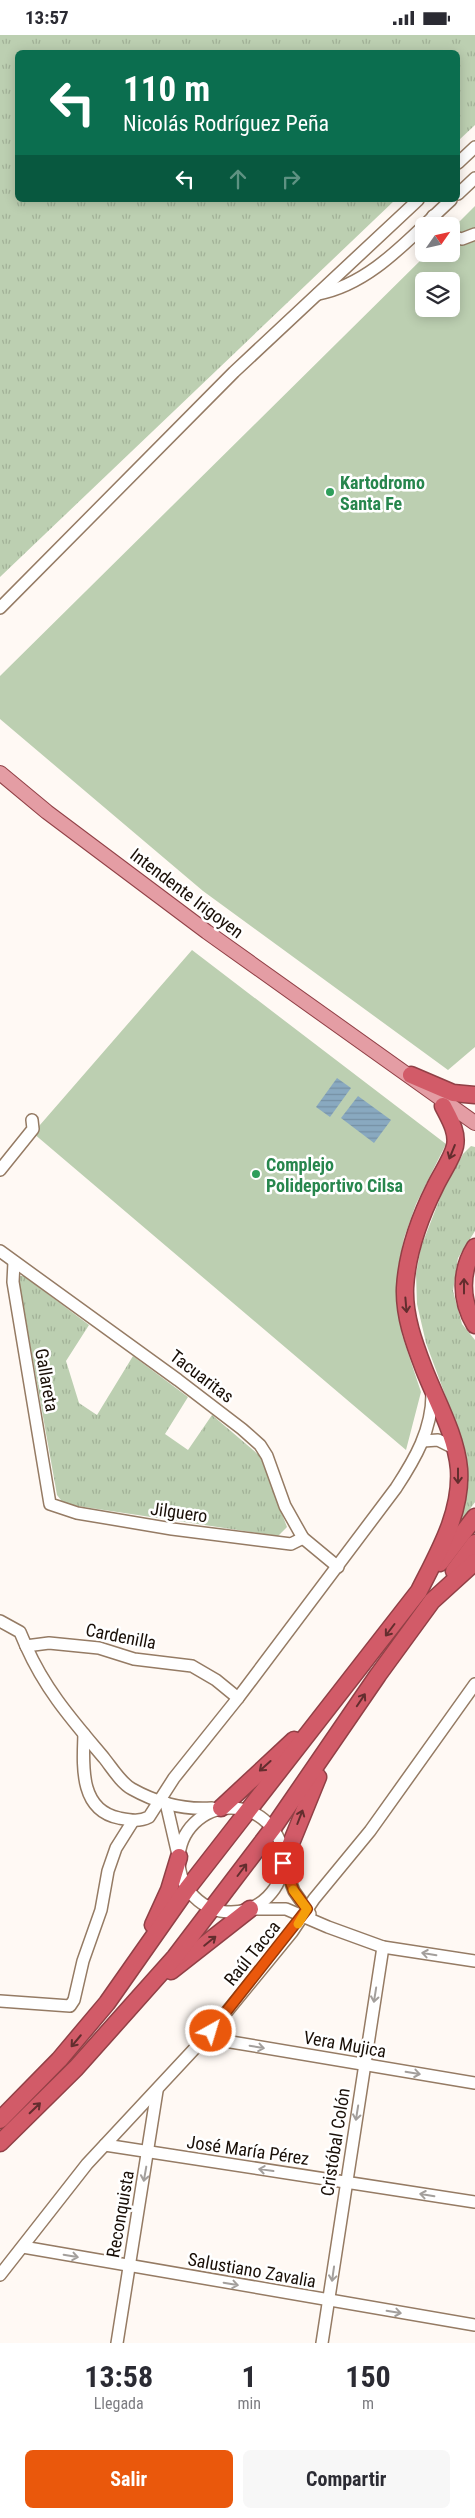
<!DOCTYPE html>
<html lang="es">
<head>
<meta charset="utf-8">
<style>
  :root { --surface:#fff; --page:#f7f7f7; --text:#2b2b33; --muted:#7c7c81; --accent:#ea580c }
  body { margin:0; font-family:"Roboto Condensed",sans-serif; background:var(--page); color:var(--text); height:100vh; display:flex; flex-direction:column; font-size:19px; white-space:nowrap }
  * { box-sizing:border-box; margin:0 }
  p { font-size:16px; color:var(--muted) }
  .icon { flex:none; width:28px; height:28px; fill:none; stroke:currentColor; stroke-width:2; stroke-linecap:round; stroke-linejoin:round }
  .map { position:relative; height:2308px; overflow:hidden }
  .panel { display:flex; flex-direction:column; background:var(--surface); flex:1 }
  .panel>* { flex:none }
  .banner { position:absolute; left:15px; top:15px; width:445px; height:152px; border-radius:8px; box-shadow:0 2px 12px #0003; background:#0b6e4f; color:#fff; overflow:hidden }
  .needle { width:32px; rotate:56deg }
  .tools { position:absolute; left:415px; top:182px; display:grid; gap:10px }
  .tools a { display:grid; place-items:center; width:45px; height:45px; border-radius:8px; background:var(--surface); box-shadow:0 2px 12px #0003; font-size:25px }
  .pin { position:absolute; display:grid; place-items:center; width:42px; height:42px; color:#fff; margin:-21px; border-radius:10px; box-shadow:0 2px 8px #0006 }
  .me { position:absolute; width:55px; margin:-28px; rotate:39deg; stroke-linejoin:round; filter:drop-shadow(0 0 4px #0008) }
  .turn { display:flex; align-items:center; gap:18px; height:105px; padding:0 25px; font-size:22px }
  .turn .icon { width:65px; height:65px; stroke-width:2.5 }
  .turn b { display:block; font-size:35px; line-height:42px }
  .lanes { display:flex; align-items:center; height:48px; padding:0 25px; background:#0003; justify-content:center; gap:25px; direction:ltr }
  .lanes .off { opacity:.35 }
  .eta { display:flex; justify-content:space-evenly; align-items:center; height:85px; text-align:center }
  .eta b { font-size:30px; font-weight:700; line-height:35px }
  .primary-button { display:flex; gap:10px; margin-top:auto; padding:10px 25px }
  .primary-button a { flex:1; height:58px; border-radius:8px; background:var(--accent); color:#fff; font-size:20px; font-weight:700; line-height:58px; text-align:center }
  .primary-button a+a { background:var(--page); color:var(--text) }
  .status { display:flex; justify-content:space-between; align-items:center; height:35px; padding:0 25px; background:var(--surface); direction:ltr }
  .status svg { height:14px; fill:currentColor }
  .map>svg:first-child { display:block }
  .grass { fill:url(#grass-tufts) }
  .pitch { fill:#bccfb1; fill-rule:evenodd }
  .water { fill:url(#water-rules) }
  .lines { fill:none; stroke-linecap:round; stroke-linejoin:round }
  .minor-casing { stroke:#957b64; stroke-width:14 }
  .major-casing { stroke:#914046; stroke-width:16 }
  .highway-casing { stroke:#914046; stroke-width:19 }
  .minor { stroke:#fff; stroke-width:11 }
  .major { stroke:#e49da4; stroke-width:14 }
  .highway { stroke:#d25b68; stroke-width:16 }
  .oneway { stroke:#632d2e }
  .oneway2 { stroke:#a39f9c }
  .route-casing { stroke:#983908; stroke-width:12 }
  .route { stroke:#ea580c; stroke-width:9 }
  .slow { stroke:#f59e0b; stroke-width:9 }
  .leisure-dot { fill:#2e9e5b; stroke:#fff; stroke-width:2 }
  .labels { text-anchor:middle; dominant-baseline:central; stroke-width:5; stroke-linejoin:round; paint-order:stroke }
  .leisure-label { font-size:18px; font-weight:bold; fill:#27864d; stroke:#fff; text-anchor:start }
  .street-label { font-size:18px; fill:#190f07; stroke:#fff }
</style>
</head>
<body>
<div class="status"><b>13:57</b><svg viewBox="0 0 49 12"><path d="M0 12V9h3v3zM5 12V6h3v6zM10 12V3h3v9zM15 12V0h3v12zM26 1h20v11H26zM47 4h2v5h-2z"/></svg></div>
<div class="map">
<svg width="475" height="2308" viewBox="0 0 475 2308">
  <defs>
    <pattern id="grass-tufts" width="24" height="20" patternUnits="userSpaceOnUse" patternTransform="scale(1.25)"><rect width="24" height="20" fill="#bccfb1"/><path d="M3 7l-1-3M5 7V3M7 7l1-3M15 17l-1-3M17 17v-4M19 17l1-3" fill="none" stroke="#a1b197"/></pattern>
    <pattern id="water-rules" width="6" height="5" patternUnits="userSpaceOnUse" patternTransform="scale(1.25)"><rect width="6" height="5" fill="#89a9c0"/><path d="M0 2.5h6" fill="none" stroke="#7690a4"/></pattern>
  </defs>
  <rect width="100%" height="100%" fill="#fff9f4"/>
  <g class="grass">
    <path d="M 0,0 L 475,0 L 475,90 L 458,106 L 458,18 L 18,18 L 18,165 L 395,165 L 0,542 Z"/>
    <path d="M 471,1111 L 475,1112 L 475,1196 L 458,1223 L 453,1256 L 462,1289 L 475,1305 L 475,1467 L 450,1501 L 467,1447 L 461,1403 L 426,1308 L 417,1269 L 416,1239 L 421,1212 L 442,1158 L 463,1119 Z"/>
    <path d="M 18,1241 L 24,1241 L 89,1290 L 66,1326 L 79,1368 L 97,1380 L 133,1321 L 188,1362 L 165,1399 L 188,1415 L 212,1380 L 260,1421 L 287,1492 L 278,1501 L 64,1469 L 57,1460 Z"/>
  </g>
  <g class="pitch">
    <path d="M 475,171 L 475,1012 L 448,1035 L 203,856 L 0,684 L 0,641 L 427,219 L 451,219 L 451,195 ZM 424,246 L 451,246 L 451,274 L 424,274 Z"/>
    <path d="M 192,915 L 446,1109 L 416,1169 L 404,1203 L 398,1234 L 396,1262 L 402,1300 L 421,1357 L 406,1415 L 33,1098 Z"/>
  </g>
  <g class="water">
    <path d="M 337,1043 L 351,1053 L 330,1082 L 316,1072 Z"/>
    <path d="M 358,1061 L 391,1085 L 374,1108 L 341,1083 Z"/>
  </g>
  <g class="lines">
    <defs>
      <g id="minor">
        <path d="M 458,128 L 475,112"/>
        <path d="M 458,159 L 475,143"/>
        <path d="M 433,181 L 442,191"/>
        <path d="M 451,201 L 462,204 L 475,199"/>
        <path d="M 318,259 C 372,249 411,201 451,165"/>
        <path d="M 0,573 L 234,337 L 418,165"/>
        <path d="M 0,1135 L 33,1094 L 32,1085"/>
        <path d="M 0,1216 L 178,1345 L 242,1394 L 260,1410 L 267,1421 L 285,1471 L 303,1503 L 338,1532"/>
        <path d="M 14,1227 L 13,1247 L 50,1469 L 77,1478 L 172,1494 L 291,1509 L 303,1503"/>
        <path d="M 423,1406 L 438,1405 L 454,1413"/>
        <path d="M 0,1586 L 20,1597 L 26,1611 L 49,1608 L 99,1613 L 134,1624 L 192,1631 L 216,1645 L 238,1663"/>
        <path d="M 26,1611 C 46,1656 73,1686 104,1723 C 112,1733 121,1748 132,1754 C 157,1768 184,1775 212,1773"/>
        <path d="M 84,1699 C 83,1730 79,1775 119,1783 C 130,1785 139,1787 149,1782 L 174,1743 L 238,1663 L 396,1453 C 415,1424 432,1395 432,1359"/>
        <path d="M 166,1768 L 178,1820"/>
        <circle cx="231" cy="1825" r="52"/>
        <path d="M 284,1830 L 294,1856 L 310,1879"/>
        <path d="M 253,1874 L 286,1874 L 328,1892 L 383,1912 L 475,1926"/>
        <path d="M 0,1966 L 70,1971 L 74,1965 L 83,1926 L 101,1875 L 108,1836 L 116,1813 L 133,1786"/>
        <path d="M 211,1996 L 231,2007 L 475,2048"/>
        <path d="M 105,2110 L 475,2167"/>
        <path d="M 23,2212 L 475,2290"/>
        <path d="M 0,2240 L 87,2129 L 211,1996 L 292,1897 L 314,1864 L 370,1796 L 475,1649"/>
        <path d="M 117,2308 L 157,2056"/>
        <path d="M 322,2308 L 383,1912"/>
      </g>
      <path id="major" d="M 0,738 L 47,777 L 207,897 L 475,1088"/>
      <g id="highway">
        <path d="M 411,1040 L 453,1058 L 475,1060"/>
        <path d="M 475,1212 C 460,1236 460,1265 475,1290"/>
        <path d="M 440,1528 L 475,1482"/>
        <path d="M 454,1536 L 475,1508"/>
        <path d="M 221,1773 L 294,1705"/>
        <path d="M 283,1828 L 318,1742"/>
        <path d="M 153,1890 L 169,1855 L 179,1822"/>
        <path d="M 171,1936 L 250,1874"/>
        <path d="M 0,2085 L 59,2025 L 107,1968 L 187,1854 L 419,1556 C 438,1518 462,1478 459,1434 C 456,1400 436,1365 424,1334 C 414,1308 404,1281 405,1253 C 407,1217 419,1184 435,1152 C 441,1139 452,1124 455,1111 C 458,1097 449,1083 443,1071"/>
        <path d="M 0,2108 L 76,2033 L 175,1922 L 273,1793 L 378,1640 L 432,1566 L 475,1527"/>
      </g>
    </defs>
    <use href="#minor" class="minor-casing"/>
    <use href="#major" class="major-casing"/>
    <use href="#highway" class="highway-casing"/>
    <use href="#minor" class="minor"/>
    <use href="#major" class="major"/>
    <use href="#highway" class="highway"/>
  </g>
  <defs><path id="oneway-shaft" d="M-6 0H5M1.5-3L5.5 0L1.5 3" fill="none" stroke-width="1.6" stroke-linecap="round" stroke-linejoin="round" transform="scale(1.25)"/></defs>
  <g class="oneway">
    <use href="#oneway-shaft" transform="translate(452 1117) rotate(112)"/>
    <use href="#oneway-shaft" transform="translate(464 1251) rotate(-90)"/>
    <use href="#oneway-shaft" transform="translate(406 1270) rotate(85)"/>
    <use href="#oneway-shaft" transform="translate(458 1441) rotate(90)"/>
    <use href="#oneway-shaft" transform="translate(390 1595) rotate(127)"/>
    <use href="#oneway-shaft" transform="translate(361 1665) rotate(-56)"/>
    <use href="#oneway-shaft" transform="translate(265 1731) rotate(138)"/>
    <use href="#oneway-shaft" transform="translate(300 1782) rotate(-69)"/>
    <use href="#oneway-shaft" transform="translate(242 1835) rotate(-53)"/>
    <use href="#oneway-shaft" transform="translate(210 1906) rotate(-39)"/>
    <use href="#oneway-shaft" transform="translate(76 2006) rotate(130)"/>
    <use href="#oneway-shaft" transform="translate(35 2073) rotate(-44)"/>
  </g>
  <g class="oneway2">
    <use href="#oneway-shaft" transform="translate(429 1919) rotate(-171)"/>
    <use href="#oneway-shaft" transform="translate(375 1960) rotate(99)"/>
    <use href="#oneway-shaft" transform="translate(257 2012) rotate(10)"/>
    <use href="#oneway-shaft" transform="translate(413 2038) rotate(9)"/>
    <use href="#oneway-shaft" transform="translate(357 2078) rotate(99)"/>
    <use href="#oneway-shaft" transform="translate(266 2135) rotate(-172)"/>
    <use href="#oneway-shaft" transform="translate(145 2139) rotate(100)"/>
    <use href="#oneway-shaft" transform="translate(427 2160) rotate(-171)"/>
    <use href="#oneway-shaft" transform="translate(71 2221) rotate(10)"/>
    <use href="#oneway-shaft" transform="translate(333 2239) rotate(98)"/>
    <use href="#oneway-shaft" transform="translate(231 2249) rotate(10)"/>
    <use href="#oneway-shaft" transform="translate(394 2277) rotate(9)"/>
  </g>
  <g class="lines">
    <defs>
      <path id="route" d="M 211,1996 L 307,1874 L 294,1856 L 283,1828"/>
    </defs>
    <use href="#route" class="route-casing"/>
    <use href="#route" class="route"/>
    <path class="slow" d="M 293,1855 L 307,1874 L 298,1889"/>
  </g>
  <g class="leisure-dot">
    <circle cx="330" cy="457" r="5"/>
    <circle cx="256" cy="1139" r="5"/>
  </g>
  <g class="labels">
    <g class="leisure-label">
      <text x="340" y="447">Kartodromo<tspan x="340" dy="21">Santa Fe</tspan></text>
      <text x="266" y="1129">Complejo<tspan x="266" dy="21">Polideportivo Cilsa</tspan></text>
    </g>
    <g class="street-label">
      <text transform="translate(187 858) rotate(37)">Intendente Irigoyen</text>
      <text transform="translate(202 1341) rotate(37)">Tacuaritas</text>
      <text transform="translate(47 1345) rotate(80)">Gallareta</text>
      <text transform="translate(179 1477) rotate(8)">Jilguero</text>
      <text transform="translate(121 1601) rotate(11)">Cardenilla</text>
      <text transform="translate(252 1918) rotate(-51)">Raúl Tacca</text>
      <text transform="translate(345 2009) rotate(10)">Vera Mujica</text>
      <text transform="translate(335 2107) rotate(-81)">Cristóbal Colón</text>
      <text transform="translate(248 2115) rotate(8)">José María Pérez</text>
      <text transform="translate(120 2179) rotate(-80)">Reconquista</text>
      <text transform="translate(252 2235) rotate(10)">Salustiano Zavalia</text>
    </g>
  </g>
</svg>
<div class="tools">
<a><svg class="needle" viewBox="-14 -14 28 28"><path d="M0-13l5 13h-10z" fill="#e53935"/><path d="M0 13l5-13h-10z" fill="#7c7c81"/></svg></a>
<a><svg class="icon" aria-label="layers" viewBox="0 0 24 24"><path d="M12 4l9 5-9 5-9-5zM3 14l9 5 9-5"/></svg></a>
</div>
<div class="pin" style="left:283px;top:1828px;background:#d93025"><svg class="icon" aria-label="arrive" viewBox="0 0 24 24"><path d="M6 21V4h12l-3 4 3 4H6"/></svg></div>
<svg class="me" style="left:211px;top:1996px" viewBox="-20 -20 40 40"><circle r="17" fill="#ea580c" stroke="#fff" stroke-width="3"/><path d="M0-11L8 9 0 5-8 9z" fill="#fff"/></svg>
<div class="banner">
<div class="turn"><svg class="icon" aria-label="left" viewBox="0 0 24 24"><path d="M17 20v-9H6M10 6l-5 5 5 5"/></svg><div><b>110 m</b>Nicolás Rodríguez Peña</div></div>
<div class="lanes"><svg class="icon" aria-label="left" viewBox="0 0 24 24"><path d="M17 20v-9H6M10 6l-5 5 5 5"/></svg><svg class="icon off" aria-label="ahead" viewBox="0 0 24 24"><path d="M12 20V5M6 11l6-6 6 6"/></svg><svg class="icon off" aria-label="right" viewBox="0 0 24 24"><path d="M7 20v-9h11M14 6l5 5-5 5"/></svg></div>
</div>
</div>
<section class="panel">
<div class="eta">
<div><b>13:58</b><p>Llegada</p></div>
<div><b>1</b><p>min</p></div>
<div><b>150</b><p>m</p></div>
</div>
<div class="primary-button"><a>Salir</a><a>Compartir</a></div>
</section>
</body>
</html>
